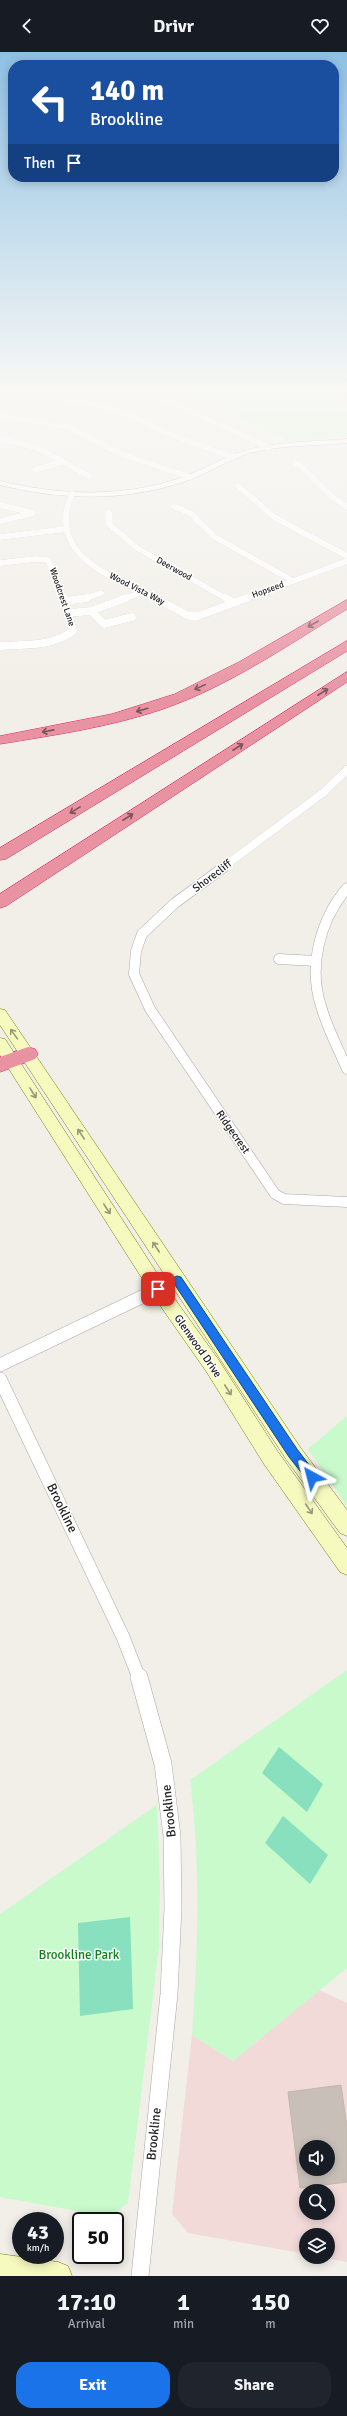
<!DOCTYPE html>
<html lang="en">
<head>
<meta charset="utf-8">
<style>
  :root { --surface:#171b24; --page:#20242c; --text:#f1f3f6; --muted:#9ea1a6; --accent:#1a73e8 }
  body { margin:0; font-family:Signika,sans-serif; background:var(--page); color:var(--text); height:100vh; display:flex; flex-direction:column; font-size:15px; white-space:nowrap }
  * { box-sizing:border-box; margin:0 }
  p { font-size:13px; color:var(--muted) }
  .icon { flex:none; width:22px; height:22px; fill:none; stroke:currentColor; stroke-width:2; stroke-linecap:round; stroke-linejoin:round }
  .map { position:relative; height:2224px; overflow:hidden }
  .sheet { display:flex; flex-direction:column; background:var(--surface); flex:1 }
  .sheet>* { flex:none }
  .top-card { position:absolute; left:8px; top:8px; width:331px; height:122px; border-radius:16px; box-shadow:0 2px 10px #0003; background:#1a4fa0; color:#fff; overflow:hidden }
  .controls { position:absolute; left:299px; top:2088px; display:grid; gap:8px }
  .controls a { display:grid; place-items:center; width:36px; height:36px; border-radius:50%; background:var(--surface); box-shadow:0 2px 10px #0003; font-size:20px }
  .speed { position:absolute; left:12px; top:2160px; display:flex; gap:8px; font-size:20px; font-weight:700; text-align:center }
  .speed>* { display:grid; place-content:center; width:52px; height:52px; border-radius:50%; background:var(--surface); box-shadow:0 2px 10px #0003; line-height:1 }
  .speed small { font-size:10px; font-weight:400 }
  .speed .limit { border:2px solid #111; border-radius:6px; background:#fff; color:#111 }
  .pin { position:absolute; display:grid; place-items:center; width:34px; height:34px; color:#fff; margin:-17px; border-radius:8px; box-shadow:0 2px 6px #0006 }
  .me { position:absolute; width:44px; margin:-22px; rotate:322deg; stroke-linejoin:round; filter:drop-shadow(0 0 3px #0008) }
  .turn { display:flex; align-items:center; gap:14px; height:84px; padding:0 16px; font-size:18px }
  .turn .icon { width:52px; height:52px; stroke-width:2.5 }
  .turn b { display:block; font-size:28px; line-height:34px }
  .then { display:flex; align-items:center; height:38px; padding:0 16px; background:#0003; gap:8px; font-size:15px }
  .eta { display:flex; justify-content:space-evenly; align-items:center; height:68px; text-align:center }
  .eta b { font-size:24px; font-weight:700; line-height:28px }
  .action { display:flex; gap:8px; margin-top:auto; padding:8px 16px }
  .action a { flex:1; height:46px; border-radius:16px; background:var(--accent); color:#fff; font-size:16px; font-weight:700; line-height:46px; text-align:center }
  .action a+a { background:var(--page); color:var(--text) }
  header { display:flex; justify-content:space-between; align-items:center; height:52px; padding:0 16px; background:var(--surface); font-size:18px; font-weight:700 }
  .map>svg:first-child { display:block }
  .commercial { fill:#f2dad9; fill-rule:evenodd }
  .park { fill:#c8facc }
  .pitch { fill:#88e0be }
  .building { fill:#c7bfb8; stroke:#c4b6ab; fill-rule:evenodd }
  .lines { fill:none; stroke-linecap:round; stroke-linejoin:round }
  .minor-far4-casing { stroke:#a9a9a9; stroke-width:6 }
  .minor-far3-casing { stroke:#a9a9a9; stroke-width:8 }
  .minor-far2-casing { stroke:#a9a9a9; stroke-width:11 }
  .minor-far1-casing { stroke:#a9a9a9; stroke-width:14 }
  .minor-casing { stroke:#a9a9a9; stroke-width:18 }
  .tertiary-casing { stroke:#a9a9a9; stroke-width:1 }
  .secondary-casing { stroke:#707d05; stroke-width:1 }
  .motorway-casing { stroke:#dc2a67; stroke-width:1 }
  .minor-far4 { stroke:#fff; stroke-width:6 }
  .minor-far3 { stroke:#fff; stroke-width:8 }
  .minor-far2 { stroke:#fff; stroke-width:10 }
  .minor-far1 { stroke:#fff; stroke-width:13 }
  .minor { stroke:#fff; stroke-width:17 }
  .tertiary { fill:#fff; fill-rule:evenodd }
  .secondary { fill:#f7fabf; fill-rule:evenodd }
  .motorway { fill:#e892a2; fill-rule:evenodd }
  .oneway { stroke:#7b545c }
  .oneway2 { stroke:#979978 }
  .route { fill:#1a73e8; stroke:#114b97 }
  .labels { text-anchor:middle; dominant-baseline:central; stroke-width:3; stroke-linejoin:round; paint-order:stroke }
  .far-street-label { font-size:9px; fill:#222; stroke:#fff }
  .street-label { font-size:11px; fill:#222; stroke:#fff }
  .near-street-label { font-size:13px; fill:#222; stroke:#fff }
  .near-park-label { font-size:13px; fill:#0c8416; stroke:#fff }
</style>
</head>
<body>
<header><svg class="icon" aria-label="back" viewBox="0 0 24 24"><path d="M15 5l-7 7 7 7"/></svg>Drivr<svg class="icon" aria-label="heart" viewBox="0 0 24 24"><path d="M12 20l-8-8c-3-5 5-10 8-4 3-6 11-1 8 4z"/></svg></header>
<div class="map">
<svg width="347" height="2224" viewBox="0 0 347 2224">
  <rect width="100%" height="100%" fill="#f2efe9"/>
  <path class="commercial" d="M 319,1938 L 347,1951 L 347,2210 L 320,2205 L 328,2205 L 328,2183 L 306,2183 L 306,2202 L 188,2181 L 172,2162 L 192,1983 L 233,2009 ZM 306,2095 L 328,2095 L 328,2117 L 306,2117 ZM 306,2139 L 328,2139 L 328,2161 L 306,2161 Z"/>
  <g class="park">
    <path d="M 183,340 L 329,340 L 347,350 L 347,384 L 278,390 L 286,386 Z"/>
    <path d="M 347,1364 L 347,1454 L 308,1397 Z"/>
    <path d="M 347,1618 L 347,1916 L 233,2009 L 192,1983 C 198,1895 201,1816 190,1728 Z"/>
    <path d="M 157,1753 L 160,1832 L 159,1894 L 128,2151 L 109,2165 L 0,2145 L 0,1862 Z"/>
  </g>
  <g class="pitch">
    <path d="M 279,1695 L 323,1732 L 307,1760 L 262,1721 Z"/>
    <path d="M 283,1764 L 328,1803 L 310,1832 L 265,1791 Z"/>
    <path d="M 130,1865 L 133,1957 L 80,1964 L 78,1871 Z"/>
  </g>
  <path class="building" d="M 341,2033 L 347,2075 L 347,2130 L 300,2136 L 288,2040 ZM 306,2095 L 328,2095 L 328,2117 L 306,2117 Z"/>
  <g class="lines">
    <defs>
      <g id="minor-far4">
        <path d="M 20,340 L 104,354 L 130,363 L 166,381 L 233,405"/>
        <path d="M 141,340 L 173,351 L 268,395"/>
        <path d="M 0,364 L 68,375 L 121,402 L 190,425"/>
        <path d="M 0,387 L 38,396 L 89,424"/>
        <path d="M 295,411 L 301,414 L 332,445 L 347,455"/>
        <path d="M 35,418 L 62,410"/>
        <path d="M 238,434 L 274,465 L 347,504"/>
        <path d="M 72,442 C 70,449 66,456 66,463 C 63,513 123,528 157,547"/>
        <path d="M 0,453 L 33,461 L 0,469"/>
        <path d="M 174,454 L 191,462 L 215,485 L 293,529"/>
        <path d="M 109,461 L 109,472 L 137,496 L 227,547"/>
        <path d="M 0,485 L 67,477"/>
        <path d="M 0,511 L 36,507 L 48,508 L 64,547"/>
        <path d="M 84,547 L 101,541"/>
        <path d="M 124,547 L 142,540"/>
        <path d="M 245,547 L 347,509"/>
      </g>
      <g id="minor-far3">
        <path d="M 155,546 L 189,564 L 198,564 L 247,546"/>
        <path d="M 226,546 L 233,550"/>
        <path d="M 65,549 L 87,546"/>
        <path d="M 91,559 L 104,572 L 132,565"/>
        <path d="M 69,561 L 91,559 L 126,546"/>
        <path d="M 0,594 C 25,592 52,595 73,579 L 64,546"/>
        <path d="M 222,816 L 324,740 L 347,718"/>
      </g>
      <g id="minor-far2">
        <path d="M 224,815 L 175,851 L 142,882 L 136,899 L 134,922 L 150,957 L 275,1142 L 284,1147 L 347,1150"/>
        <path d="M 347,836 C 320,868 308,914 321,954 C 327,976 338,996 347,1017"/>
        <path d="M 279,907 L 316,909"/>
      </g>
      <g id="minor-far1">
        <path d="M 0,1313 L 177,1228"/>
        <path d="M 0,1327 L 123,1585 L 139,1626"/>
      </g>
      <path id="minor" d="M 139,1625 L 163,1712 L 172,1784 L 173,1856 L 169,1942 L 140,2224"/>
      <path id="tertiary" d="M 347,387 L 347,391 C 315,394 281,393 250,401 C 227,408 206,423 183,430 C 123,450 61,448 0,433 L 0,429 C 59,443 119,446 177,427 C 200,420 221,406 244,399 C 277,389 313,390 347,387 Z"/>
      <g id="secondary">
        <path d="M 0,957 L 5,958 L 300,1395 L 347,1458 L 347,1484 L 340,1481 L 286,1407 L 0,973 Z"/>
        <path d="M 0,986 L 5,987 L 164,1232 L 218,1307 L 278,1400 L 347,1496 L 347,1523 L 340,1520 L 264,1412 L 206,1319 L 152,1242 L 0,1003 Z"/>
        <path d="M 0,2202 L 58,2210 L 68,2214 L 72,2224 L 0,2224 Z"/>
      </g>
      <g id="motorway">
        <path d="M 347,548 L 347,557 C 288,593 229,634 163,657 C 110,675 55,683 0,692 L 0,684 L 112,662 L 175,642 L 239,610 Z"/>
        <path d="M 347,589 L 347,599 L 6,807 L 0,808 L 0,796 Z"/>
        <path d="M 347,620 L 347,630 L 6,854 L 0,856 L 0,842 Z"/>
        <path d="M 28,995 L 35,997 L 38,1002 L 35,1007 L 0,1020 L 0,1005 Z"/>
      </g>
    </defs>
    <use href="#minor-far4" class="minor-far4-casing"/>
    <use href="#minor-far3" class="minor-far3-casing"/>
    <use href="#minor-far2" class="minor-far2-casing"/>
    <use href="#minor-far1" class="minor-far1-casing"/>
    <use href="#minor" class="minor-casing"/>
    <use href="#tertiary" class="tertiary-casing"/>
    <use href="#secondary" class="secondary-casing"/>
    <use href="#motorway" class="motorway-casing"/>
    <use href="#minor-far4" class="minor-far4"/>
    <use href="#minor-far3" class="minor-far3"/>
    <use href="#minor-far2" class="minor-far2"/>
    <use href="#minor-far1" class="minor-far1"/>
    <use href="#minor" class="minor"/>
    <use href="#tertiary" class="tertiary"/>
    <use href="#secondary" class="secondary"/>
    <use href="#motorway" class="motorway"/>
  </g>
  <defs><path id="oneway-shaft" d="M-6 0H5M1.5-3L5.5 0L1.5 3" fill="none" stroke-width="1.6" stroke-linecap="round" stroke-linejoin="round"/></defs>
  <g class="oneway">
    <use href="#oneway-shaft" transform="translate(313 572) rotate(150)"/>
    <use href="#oneway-shaft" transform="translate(200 635) rotate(156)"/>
    <use href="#oneway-shaft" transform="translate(323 640) rotate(-33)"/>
    <use href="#oneway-shaft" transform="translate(142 658) rotate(164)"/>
    <use href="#oneway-shaft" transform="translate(48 679) rotate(169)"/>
    <use href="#oneway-shaft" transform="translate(238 695) rotate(-33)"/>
    <use href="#oneway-shaft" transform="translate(75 758) rotate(149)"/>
    <use href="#oneway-shaft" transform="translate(128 765) rotate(-33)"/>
  </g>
  <g class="oneway2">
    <use href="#oneway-shaft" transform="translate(14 982) rotate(-125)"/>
    <use href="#oneway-shaft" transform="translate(33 1041) rotate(58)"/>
    <use href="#oneway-shaft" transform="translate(81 1082) rotate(-123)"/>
    <use href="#oneway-shaft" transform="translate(107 1157) rotate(57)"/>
    <use href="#oneway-shaft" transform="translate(156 1195) rotate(-123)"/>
    <use href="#oneway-shaft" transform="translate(228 1338) rotate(57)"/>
    <use href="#oneway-shaft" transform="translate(309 1457) rotate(56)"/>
  </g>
  <linearGradient id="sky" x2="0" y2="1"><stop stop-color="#8fc0e4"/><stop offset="0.52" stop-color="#f9f8f5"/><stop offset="1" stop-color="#f9f8f5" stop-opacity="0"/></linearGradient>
  <rect width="347" height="652" fill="url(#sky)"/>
  <path class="route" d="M 177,1224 L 181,1225 L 297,1397 L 316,1422 L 316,1429 L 308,1429 L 289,1405 L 175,1233 L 158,1241 L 155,1240 L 155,1234 Z"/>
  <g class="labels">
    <g class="far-street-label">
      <text transform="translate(174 517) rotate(29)">Deerwood</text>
      <text transform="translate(137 537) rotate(27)">Wood Vista Way</text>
      <text transform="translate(268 538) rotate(-20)">Hopseed</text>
      <text transform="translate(62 545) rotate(71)">Woodcrest Lane</text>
    </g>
    <g class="street-label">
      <text transform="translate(212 824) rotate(-37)">Shorecliff</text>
      <text transform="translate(233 1080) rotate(55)">Ridgecrest</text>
      <text transform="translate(198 1294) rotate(55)">Glenwood Drive</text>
    </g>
    <g class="near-street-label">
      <text transform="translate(62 1456) rotate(64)">Brookline</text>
      <text transform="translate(169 1759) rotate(-96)">Brookline</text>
      <text transform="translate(154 2082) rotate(-84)">Brookline</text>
    </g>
    <g class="near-park-label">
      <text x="79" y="1903">Brookline Park</text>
    </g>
  </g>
</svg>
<div class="controls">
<a><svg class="icon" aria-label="sound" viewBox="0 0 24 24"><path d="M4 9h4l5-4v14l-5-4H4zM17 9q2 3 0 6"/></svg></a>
<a><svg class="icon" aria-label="search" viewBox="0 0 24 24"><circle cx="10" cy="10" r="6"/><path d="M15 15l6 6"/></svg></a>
<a><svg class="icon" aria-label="layers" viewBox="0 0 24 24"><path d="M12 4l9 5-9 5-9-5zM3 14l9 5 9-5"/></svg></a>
</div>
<div class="speed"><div>43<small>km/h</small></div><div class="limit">50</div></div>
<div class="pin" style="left:158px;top:1237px;background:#d93025"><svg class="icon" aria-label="arrive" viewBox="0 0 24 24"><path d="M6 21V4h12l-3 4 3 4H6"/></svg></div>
<svg class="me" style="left:312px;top:1425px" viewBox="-20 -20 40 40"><path d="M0-17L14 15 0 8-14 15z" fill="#1a73e8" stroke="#fff" stroke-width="4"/></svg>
<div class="top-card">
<div class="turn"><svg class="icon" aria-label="left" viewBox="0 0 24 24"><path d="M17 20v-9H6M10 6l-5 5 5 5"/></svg><div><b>140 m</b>Brookline</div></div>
<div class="then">Then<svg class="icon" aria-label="arrive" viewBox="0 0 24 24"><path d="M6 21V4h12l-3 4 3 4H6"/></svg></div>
</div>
</div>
<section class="sheet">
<div class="eta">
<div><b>17:10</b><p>Arrival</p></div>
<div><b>1</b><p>min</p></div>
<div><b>150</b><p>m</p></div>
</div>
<div class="action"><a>Exit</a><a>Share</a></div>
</section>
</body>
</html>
